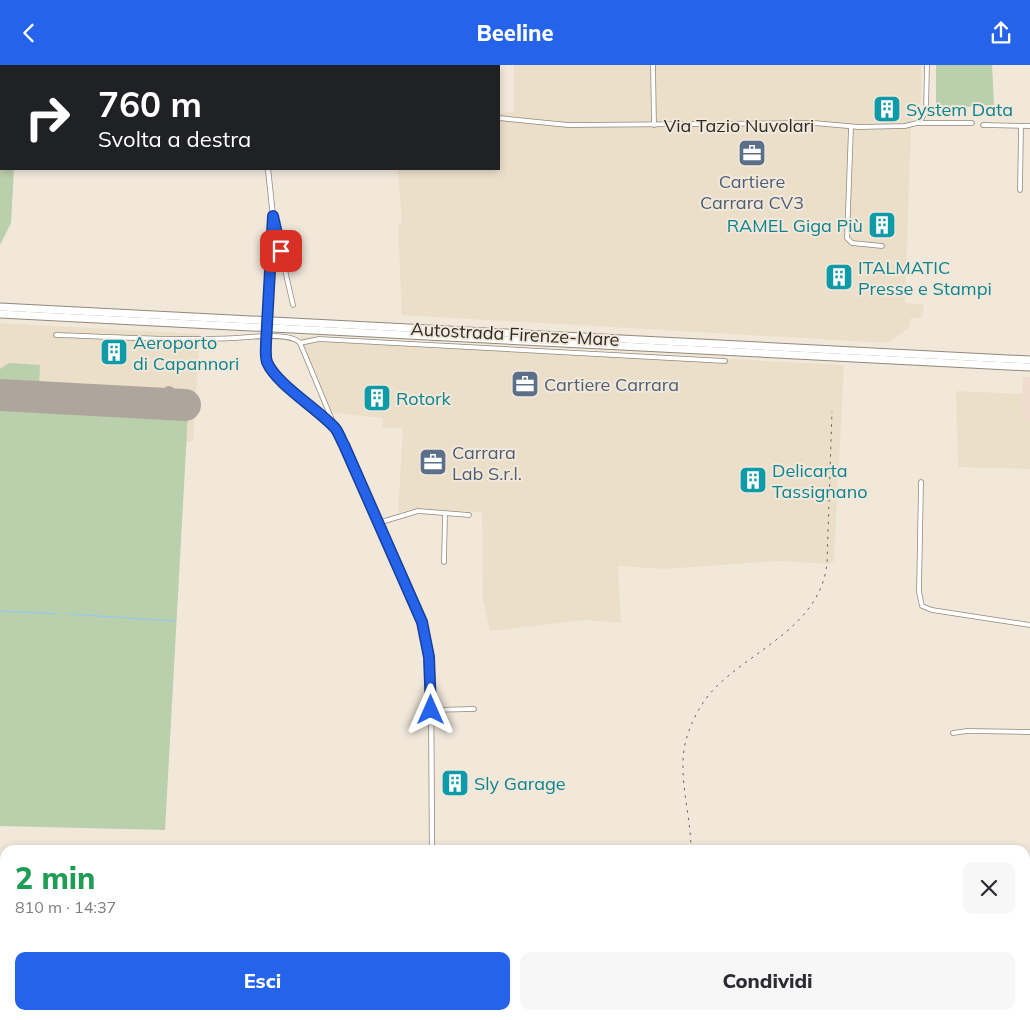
<!DOCTYPE html>
<html lang="it">
<head>
<meta charset="utf-8">
<style>
  :root { --surface:#fff; --page:#f7f7f7; --text:#2b2b33; --muted:#7c7c81; --accent:#2563eb }
  body { margin:0; font-family:Mulish,sans-serif; background:var(--page); color:var(--text); height:100vh; display:flex; flex-direction:column; font-size:19px; white-space:nowrap }
  * { box-sizing:border-box; margin:0 }
  p { font-size:16px; color:var(--muted) }
  .icon { flex:none; width:28px; height:28px; fill:none; stroke:currentColor; stroke-width:2; stroke-linecap:round; stroke-linejoin:round }
  .map { position:relative; flex:1; overflow:hidden }
  .sheet { position:absolute; left:0px; top:780px; width:1030px; height:175px; display:flex; flex-direction:column; background:var(--surface); border-radius:15px 15px 0 0; box-shadow:0 2px 8px #0003 }
  .sheet>* { flex:none }
  .top-card { position:absolute; left:0px; top:0px; width:500px; height:105px; box-shadow:0 2px 8px #0003; background:#202124; color:#fff; overflow:hidden }
  .pin { position:absolute; display:grid; place-items:center; width:42px; height:42px; color:#fff; margin:-21px; border-radius:10px; box-shadow:0 2px 8px #0006 }
  .me { position:absolute; width:55px; margin:-28px; rotate:0deg; stroke-linejoin:round; filter:drop-shadow(0 0 4px #0008) }
  .turn { display:flex; align-items:center; gap:18px; height:105px; padding:0 15px; font-size:22px }
  .turn .icon { width:65px; height:65px; stroke-width:2.5 }
  .turn b { display:block; font-size:35px; line-height:42px }
  .round { display:grid; place-items:center; flex:none; width:52px; height:52px; border-radius:10px; background:var(--page) }
  .summary { display:flex; align-items:center; justify-content:space-between; height:85px; padding:0 15px }
  h1 { font-size:30px; font-weight:800; line-height:38px; color:#1e9e55 }
  .button { display:flex; gap:10px; margin-top:auto; padding:10px 15px }
  .button a { flex:1; height:58px; border-radius:10px; background:var(--accent); color:#fff; font-size:20px; font-weight:800; line-height:58px; text-align:center }
  .button a+a { background:var(--page); color:var(--text) }
  header { display:flex; justify-content:space-between; align-items:center; height:65px; padding:0 15px; background:var(--accent); color:#fff; font-size:22px; font-weight:800 }
  .map>svg:first-child { display:block }
  .commercial { fill:#f1dace }
  .built { fill:#ecdfca }
  .green { fill:#bacfab }
  .lines { fill:none; stroke-linecap:round; stroke-linejoin:round }
  .stream { stroke:#90c9f9; stroke-width:1 }
  .canal { stroke:#90c9f9; stroke-width:5 }
  .taxiway { stroke:#aea69c; stroke-width:12 }
  .runway { stroke:#aea69c; stroke-width:32 }
  .minor-casing { stroke:#90887b; stroke-width:5.5 }
  .tertiary-casing { stroke:#90887b; stroke-width:6 }
  .motorway-casing { stroke:#90887b; stroke-width:9 }
  .minor { stroke:#fff; stroke-width:4 }
  .tertiary { stroke:#fff; stroke-width:4.5 }
  .motorway { stroke:#fff; stroke-width:7 }
  .rail { stroke:#6a655d; stroke-width:1; stroke-dasharray:2.5 5; stroke-linecap:butt }
  .tertiary-bridge-casing { stroke:#90887b; stroke-width:6; stroke-linecap:butt }
  .tertiary-bridge { stroke:#fff; stroke-width:4.5 }
  .route-casing { stroke:#184099; stroke-width:12 }
  .route { stroke:#2563eb; stroke-width:9 }
  .labels { text-anchor:middle; dominant-baseline:central; stroke-width:4; stroke-linejoin:round; paint-order:stroke }
  .culture-label { font-size:18px; fill:#0d838f; stroke:#f1e8da; text-anchor:start }
  .street-label { font-size:18px; fill:#2d2924; stroke:#f1e8da }
  .service-label { font-size:18px; fill:#4e5e75; stroke:#f1e8da; text-anchor:start }
</style>
</head>
<body>
<header><svg class="icon" aria-label="back" viewBox="0 0 24 24"><path d="M15 5l-7 7 7 7"/></svg>Beeline<svg class="icon" aria-label="share" viewBox="0 0 24 24"><path d="M12 15V3M7 8l5-5 5 5M5 13v7h14v-7"/></svg></header>
<div class="map">
<svg width="1030" height="955" viewBox="0 0 1030 955">
  <rect width="100%" height="100%" fill="#f1e8da"/>
  <path class="commercial" d="M 1023,312 L 1030,312 L 1030,355 L 1022,356 Z"/>
  <g class="built">
    <path d="M 514,0 L 921,0 L 921,35 L 912,54 L 911,64 L 905,238 L 924,240 L 922,253 L 911,253 L 908,264 L 887,278 L 402,250 L 398,160 L 402,158 L 398,104 L 499,104 L 499,48 L 514,47 Z"/>
    <path d="M 0,258 L 200,269 L 193,377 L 0,368 Z"/>
    <path d="M 300,271 L 844,300 L 834,496 L 829,499 L 780,496 L 664,504 L 618,501 L 621,558 L 586,555 L 490,566 L 483,536 L 482,447 L 412,444 L 398,448 L 403,363 L 383,363 L 382,353 L 332,348 Z"/>
    <path d="M 956,326 L 1022,329 L 1022,355 L 1030,355 L 1030,404 L 958,402 Z"/>
    <path d="M 79,950 L 356,950 L 356,952 L 343,953 L 342,955 L 79,955 Z"/>
  </g>
  <g class="green">
    <path d="M 936,0 L 992,0 L 994,40 L 936,44 Z"/>
    <path d="M 0,80 L 1,104 L 14,104 L 11,158 L 0,180 Z"/>
    <path d="M 9,298 L 40,300 L 39,325 L 0,323 L 0,304 Z"/>
    <path d="M 0,339 L 188,348 L 165,765 L 0,761 Z"/>
  </g>
  <g class="lines">
    <g class="stream">
      <path d="M 0,546 L 59,549"/>
      <path d="M 68,549 L 175,556"/>
    </g>
    <g class="canal">
      <path d="M 174,0 L 177,1"/>
      <path d="M 405,1 L 407,0"/>
    </g>
    <path class="taxiway" d="M 168,339 L 169,327"/>
    <path class="runway" d="M 0,330 L 185,340"/>
    <defs>
      <g id="minor">
        <path d="M 143,0 L 146,1"/>
        <path d="M 653,0 L 654,60"/>
        <path d="M 499,53 L 568,60 L 814,58 L 859,62 L 905,61 L 917,58 L 921,55 L 926,46 L 927,0"/>
        <path d="M 917,58 L 972,58"/>
        <path d="M 983,60 L 1030,61"/>
        <path d="M 851,62 L 847,173 L 852,178 L 882,181"/>
        <path d="M 1020,125 L 1021,61"/>
        <path d="M 274,157 L 293,240"/>
        <path d="M 56,270 C 116,272 176,276 236,273 C 250,272 291,267 300,278 L 335,362"/>
        <path d="M 300,278 L 319,274 L 725,296"/>
        <path d="M 921,417 L 919,527 L 922,541 L 932,545 L 1030,560"/>
        <path d="M 378,458 L 418,446 L 469,450"/>
        <path d="M 444,497 L 445,449"/>
        <path d="M 431,645 L 474,644"/>
        <path d="M 953,668 L 967,666 L 1030,667"/>
        <path d="M 1025,862 L 1030,862"/>
        <path d="M 57,950 L 58,955"/>
        <path d="M 634,950 L 636,955"/>
        <path d="M 1025,950 L 1030,951"/>
        <path d="M 760,955 L 760,950"/>
        <path d="M 946,955 L 947,950"/>
      </g>
      <g id="tertiary">
        <path d="M 246,0 L 246,1"/>
        <path d="M 0,69 L 1,69"/>
        <path d="M 267,246 L 273,151 L 268,104"/>
        <path d="M 266,277 C 266,290 267,297 273,307 L 336,364 L 422,557 L 429,592 L 431,612 L 432,785"/>
        <path d="M 476,955 L 478,950"/>
      </g>
      <g id="motorway">
        <path d="M 0,242 L 1030,295"/>
        <path d="M 0,249 L 1030,302"/>
      </g>
    </defs>
    <use href="#minor" class="minor-casing"/>
    <use href="#tertiary" class="tertiary-casing"/>
    <use href="#motorway" class="motorway-casing"/>
    <use href="#minor" class="minor"/>
    <use href="#tertiary" class="tertiary"/>
    <use href="#motorway" class="motorway"/>
    <g class="rail">
      <path d="M 691,785 C 691,750 678,714 685,679 C 690,658 701,637 716,622 C 754,584 821,560 827,498 L 832,346"/>
      <path d="M 1025,913 L 1030,912"/>
      <path d="M 99,950 L 119,950"/>
      <path d="M 0,952 L 46,950"/>
    </g>
    <defs>
      <path id="tertiary-bridge" d="M 266,277 L 267,246"/>
    </defs>
    <use href="#tertiary-bridge" class="tertiary-bridge-casing"/>
    <use href="#tertiary-bridge" class="tertiary-bridge"/>
  </g>
  <g class="lines">
    <defs>
      <path id="route" d="M 281,186 L 273,151 L 266,278 C 266,284 265,291 267,297 C 276,319 318,344 335,363 C 339,368 341,375 344,380 L 422,557 L 429,592 L 431,645"/>
    </defs>
    <use href="#route" class="route-casing"/>
    <use href="#route" class="route"/>
  </g>
  <defs>
    <symbol id="building-square" viewBox="-11 -11 22 22"><rect x="-9" y="-9" width="18" height="18" rx="4" fill="#0f9aa8" stroke="#f1e8da"/><path d="M-4-6H4V6H1V3H-1V6H-4ZM-2.5-4.3h1.7v1.8h-1.7ZM.8-4.3h1.7v1.8H.8ZM-2.5-1h1.7V.8h-1.7ZM.8-1h1.7V.8H.8Z" fill="#fff"/></symbol>
    <symbol id="office-square" viewBox="-11 -11 22 22"><rect x="-9" y="-9" width="18" height="18" rx="4" fill="#5c6f8a" stroke="#f1e8da"/><path d="M-6-3h4V-5.5h4V-3h4V5H-6ZM-1-4.5V-3h2v-1.5ZM-6 0V1H6V0Z" fill="#fff"/></symbol>
  </defs>
  <g fill-rule="evenodd">
    <use href="#building-square" x="871" y="28" width="32" height="32"/>
    <use href="#office-square" x="736" y="72" width="32" height="32"/>
    <use href="#building-square" x="866" y="144" width="32" height="32"/>
    <use href="#building-square" x="823" y="196" width="32" height="32"/>
    <use href="#building-square" x="98" y="271" width="32" height="32"/>
    <use href="#office-square" x="509" y="303" width="32" height="32"/>
    <use href="#building-square" x="361" y="317" width="32" height="32"/>
    <use href="#office-square" x="417" y="381" width="32" height="32"/>
    <use href="#building-square" x="737" y="399" width="32" height="32"/>
    <use href="#building-square" x="439" y="702" width="32" height="32"/>
  </g>
  <g class="labels">
    <g class="culture-label">
      <text x="906" y="44">System Data</text>
      <text x="863" y="160" text-anchor="end">RAMEL Giga Più</text>
      <text x="858" y="202">ITALMATIC<tspan x="858" dy="21">Presse e Stampi</tspan></text>
      <text x="133" y="277">Aeroporto<tspan x="133" dy="21">di Capannori</tspan></text>
      <text x="396" y="333">Rotork</text>
      <text x="772" y="405">Delicarta<tspan x="772" dy="21">Tassignano</tspan></text>
      <text x="474" y="718">Sly Garage</text>
    </g>
    <g class="street-label">
      <text x="739" y="60">Via Tazio Nuvolari</text>
      <text transform="translate(515 269) rotate(3)">Autostrada Firenze-Mare</text>
    </g>
    <g class="service-label">
      <text x="752" y="116" text-anchor="middle">Cartiere<tspan x="752" dy="21">Carrara CV3</tspan></text>
      <text x="544" y="319">Cartiere Carrara</text>
      <text x="452" y="387">Carrara<tspan x="452" dy="21">Lab S.r.l.</tspan></text>
    </g>
  </g>
</svg>
<div class="pin" style="left:281px;top:186px;background:#d93025"><svg class="icon" aria-label="arrive" viewBox="0 0 24 24"><path d="M6 21V4h12l-3 4 3 4H6"/></svg></div>
<svg class="me" style="left:431px;top:645px" viewBox="-20 -20 40 40"><path d="M0-17L14 15 0 8-14 15z" fill="#2563eb" stroke="#fff" stroke-width="4"/></svg>
<div class="top-card">
<div class="turn"><svg class="icon" aria-label="right" viewBox="0 0 24 24"><path d="M7 20v-9h11M14 6l5 5-5 5"/></svg><div><b>760 m</b>Svolta a destra</div></div>
</div>
<section class="sheet">
<div class="summary"><div><h1>2 min</h1><p>810 m · 14:37</p></div><a class="round"><svg class="icon" aria-label="close" viewBox="0 0 24 24"><path d="M6 6l12 12M18 6L6 18"/></svg></a></div>
<div class="button"><a>Esci</a><a>Condividi</a></div>
</section>
</div>
</body>
</html>
